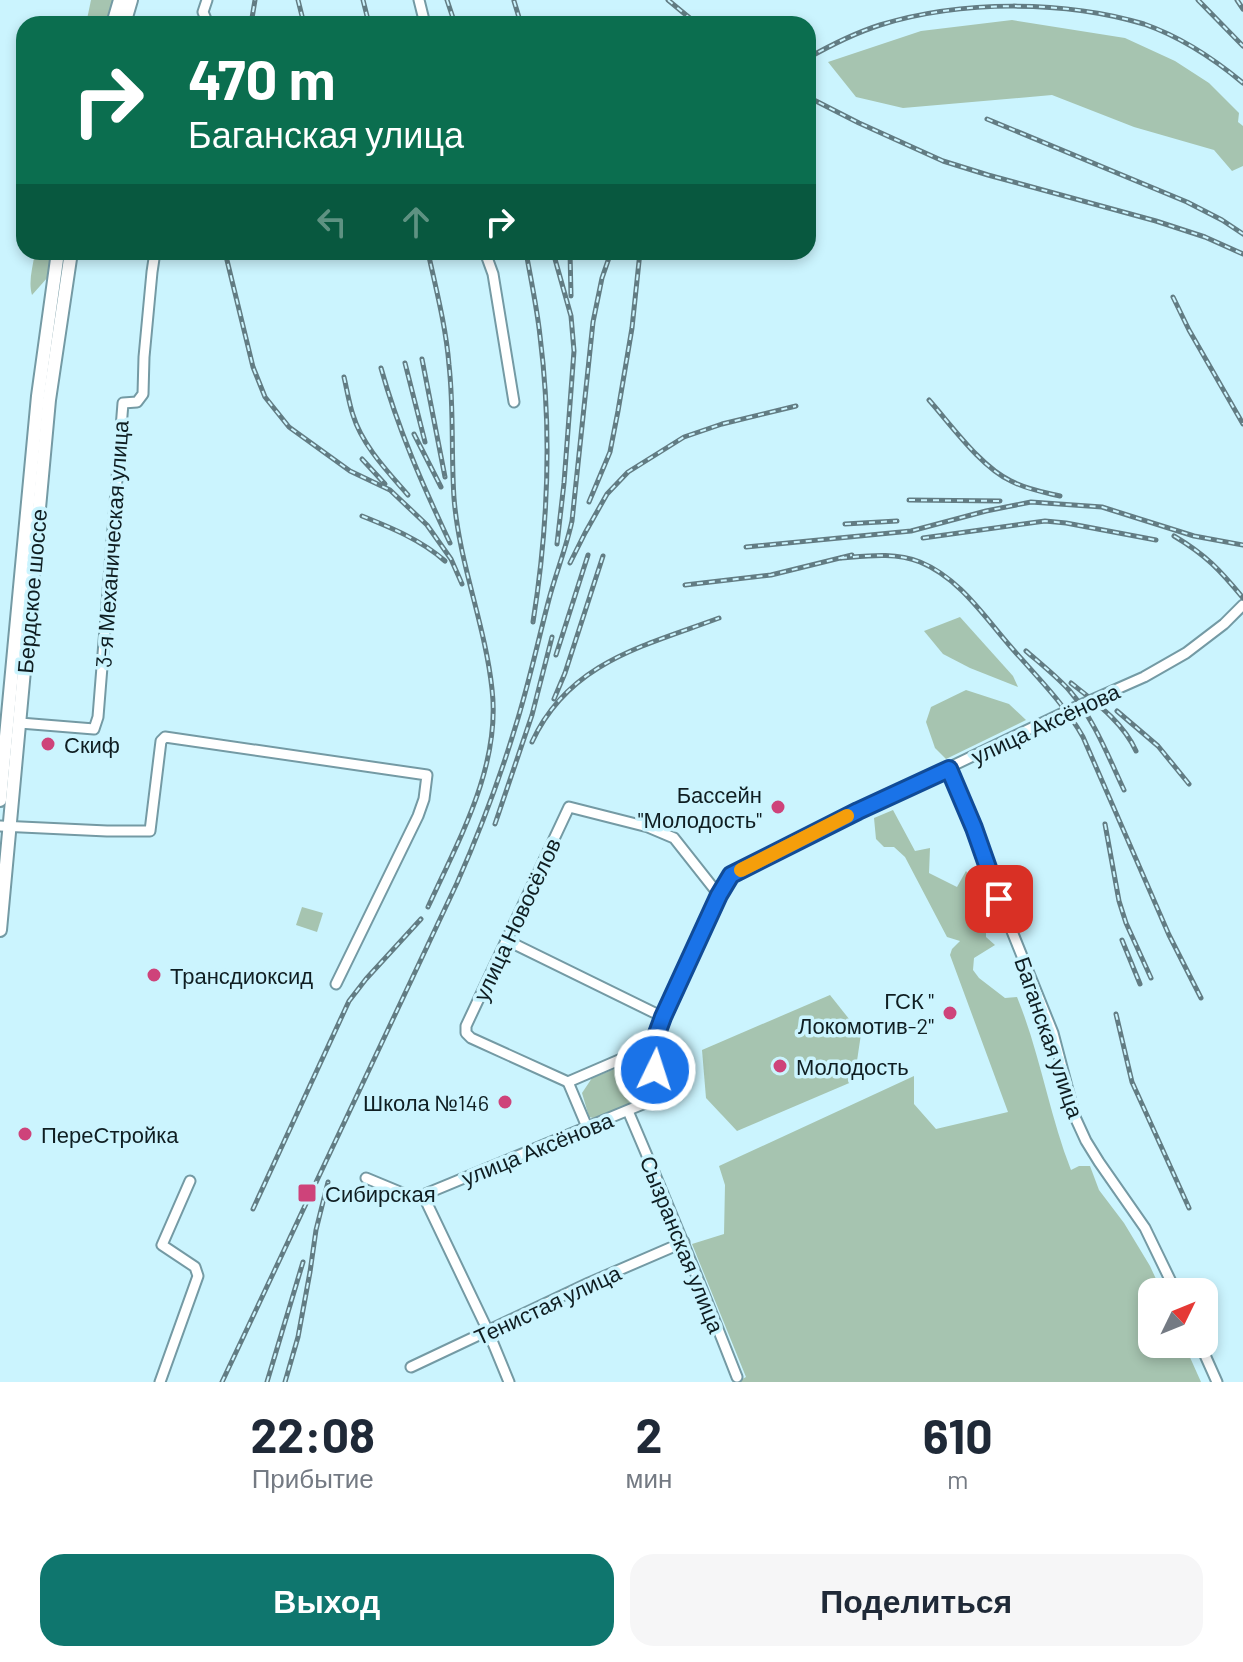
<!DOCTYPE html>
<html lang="ru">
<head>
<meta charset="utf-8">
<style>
  :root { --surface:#fff; --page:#f6f6f7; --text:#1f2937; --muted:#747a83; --accent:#0f766e }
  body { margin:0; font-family:Barlow,sans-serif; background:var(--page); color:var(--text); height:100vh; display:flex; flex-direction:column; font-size:30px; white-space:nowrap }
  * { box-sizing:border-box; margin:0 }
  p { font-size:26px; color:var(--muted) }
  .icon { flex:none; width:44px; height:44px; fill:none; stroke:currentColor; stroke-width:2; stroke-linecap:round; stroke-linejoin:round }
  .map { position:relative; height:1382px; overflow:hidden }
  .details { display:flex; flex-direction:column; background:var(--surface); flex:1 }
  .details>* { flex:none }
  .banner { position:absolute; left:16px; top:16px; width:800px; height:244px; border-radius:24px; box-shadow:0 4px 12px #0003; background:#0b6e4f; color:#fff; overflow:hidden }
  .needle { width:52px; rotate:47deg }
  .fabs { position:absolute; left:1138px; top:1278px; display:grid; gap:16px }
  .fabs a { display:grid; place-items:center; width:80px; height:80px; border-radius:16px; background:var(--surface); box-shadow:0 4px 12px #0003; font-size:40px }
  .pin { position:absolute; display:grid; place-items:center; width:68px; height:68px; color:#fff; margin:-34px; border-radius:16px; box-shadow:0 4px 12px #0006 }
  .me { position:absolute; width:88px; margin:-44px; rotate:4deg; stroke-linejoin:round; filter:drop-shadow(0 0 6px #0008) }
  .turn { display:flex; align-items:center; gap:28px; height:168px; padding:0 40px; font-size:36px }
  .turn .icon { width:104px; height:104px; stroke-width:2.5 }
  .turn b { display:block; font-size:56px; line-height:68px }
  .lanes { display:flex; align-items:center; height:76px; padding:0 40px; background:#0003; justify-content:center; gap:40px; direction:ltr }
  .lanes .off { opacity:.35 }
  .eta { display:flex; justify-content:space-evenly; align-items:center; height:136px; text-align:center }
  .eta b { font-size:48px; font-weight:700; line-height:56px }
  .primary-button { display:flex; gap:16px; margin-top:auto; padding:16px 40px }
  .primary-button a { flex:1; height:92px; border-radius:24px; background:var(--accent); color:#fff; font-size:32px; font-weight:700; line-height:92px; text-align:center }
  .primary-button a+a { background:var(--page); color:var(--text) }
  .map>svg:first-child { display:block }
  .green { fill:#a6c4b0 }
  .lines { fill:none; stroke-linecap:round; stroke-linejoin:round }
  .minor-casing { stroke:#749aa4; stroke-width:13 }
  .highway-casing { stroke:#749aa4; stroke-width:16 }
  .minor { stroke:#fff; stroke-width:9 }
  .highway { stroke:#fff; stroke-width:12 }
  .rail-casing { stroke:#627c83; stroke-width:5 }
  .rail { stroke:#cbf4fe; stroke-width:2; stroke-dasharray:6; stroke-linecap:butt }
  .route-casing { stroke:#114b97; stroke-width:20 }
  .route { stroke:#1a73e8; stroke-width:14 }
  .slow { stroke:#f59e0b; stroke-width:14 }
  .poi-dot { fill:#ce437a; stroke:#cbf4fe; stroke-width:3 }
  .labels { text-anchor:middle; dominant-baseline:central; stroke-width:7; stroke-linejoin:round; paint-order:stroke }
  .street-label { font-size:22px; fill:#0f1e22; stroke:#cbf4fe }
  .poi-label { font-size:22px; fill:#0f1e22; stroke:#cbf4fe; text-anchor:start }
</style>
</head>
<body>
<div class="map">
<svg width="1243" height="1382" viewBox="0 0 1243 1382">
  <rect width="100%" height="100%" fill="#cbf4fe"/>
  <g class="green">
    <path d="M 91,0 L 114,0 L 108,24 L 86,24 Z"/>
    <path d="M 1012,20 L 1125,38 L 1175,61 L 1209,83 L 1239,113 L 1238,122 L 1243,126 L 1243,166 L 1232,171 L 1214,150 L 1134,127 L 1052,95 L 903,108 L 856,97 L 828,62 L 921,31 Z"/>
    <path d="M 35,252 L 51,252 L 48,277 L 32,295 C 28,281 33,266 35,252 Z"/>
    <path d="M 960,617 L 1013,676 L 1018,687 L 970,668 L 943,654 L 924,631 Z"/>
    <path d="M 966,690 L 1009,704 L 1026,720 L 946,759 L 935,748 L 926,722 L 931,707 Z"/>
    <path d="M 893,810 L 915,851 L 930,848 L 929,873 L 957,887 L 966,871 C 987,897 986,905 986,937 L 995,945 L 974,958 L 973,970 L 979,978 L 1005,998 L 1017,997 C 1040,1053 1049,1114 1071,1170 L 1079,1166 L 1090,1166 L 1099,1190 L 1124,1223 L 1150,1266 L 1162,1292 L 1152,1292 L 1152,1344 L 1184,1344 L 1201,1382 L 737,1382 L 746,1377 L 692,1244 L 724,1234 L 725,1185 L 719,1166 L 914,1076 L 914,1104 L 936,1129 L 1008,1112 L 950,955 L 952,949 L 960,941 L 947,937 L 905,857 L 894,847 L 884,847 L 876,839 L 874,818 Z"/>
    <path d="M 302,907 L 323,913 L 317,932 L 296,925 Z"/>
    <path d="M 830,995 L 861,1034 L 854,1081 L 737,1131 L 706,1098 L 702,1050 Z"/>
    <path d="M 640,1059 L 648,1061 C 652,1073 660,1085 651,1096 L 597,1119 L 589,1117 L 582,1093 L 592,1078 Z"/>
  </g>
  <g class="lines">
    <defs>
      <g id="minor">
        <path d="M 207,0 L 203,12 L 208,24"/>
        <path d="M 419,0 L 425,24"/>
        <path d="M 485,252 L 493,274 L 514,402"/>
        <path d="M 20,723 L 94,729 L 98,717 L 123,403 L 137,402 L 143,394 L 144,357 L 152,272 L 155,252"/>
        <path d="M 949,769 L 974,828 L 999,899 L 1053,1033 L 1075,1117 L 1086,1141 L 1099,1162 L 1145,1228 L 1176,1292"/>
        <path d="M 0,826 L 107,831 L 150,831 L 161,741 L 165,737 L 427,775 L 424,799 L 418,816 L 336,984"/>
        <path d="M 506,940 L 663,1017"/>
        <path d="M 568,1082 L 471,1038 L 466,1033 L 466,1026 L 569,807 L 648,827 L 674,838 L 719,895"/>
        <path d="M 628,1111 C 666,1199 702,1288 737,1377"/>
        <path d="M 587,1127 L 568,1082 L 640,1051 L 655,1039"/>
        <path d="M 366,1178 L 407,1195 L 423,1195 L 655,1099 L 661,1084 L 654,1062 L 655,1039 L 687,962 L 719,895 L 731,875 L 858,811 L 1067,711 L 1144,677 L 1186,653 L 1224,624 L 1243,605"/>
        <path d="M 423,1195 L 488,1331 L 509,1382"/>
        <path d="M 1200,1344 L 1217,1382"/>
        <path d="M 411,1367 L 589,1283 L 684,1242"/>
        <path d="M 160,1382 L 198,1276 L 195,1267 L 162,1245 L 190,1181"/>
      </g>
      <g id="highway">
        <path d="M 113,24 L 120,0"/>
        <path d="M 124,24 L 131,0"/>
        <path d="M 0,800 L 38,396 L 58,252"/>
        <path d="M 0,930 L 49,400 L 71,252"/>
      </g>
    </defs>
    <use href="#minor" class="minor-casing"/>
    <use href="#highway" class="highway-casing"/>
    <use href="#minor" class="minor"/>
    <use href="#highway" class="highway"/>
    <defs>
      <g id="rail">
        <path d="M 298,0 L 304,24"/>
        <path d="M 363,0 L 369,24"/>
        <path d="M 447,0 L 455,24"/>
        <path d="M 668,0 L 697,24"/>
        <path d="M 1198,0 L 1243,46"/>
        <path d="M 1237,0 L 1243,9"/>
        <path d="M 514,1 L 521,24"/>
        <path d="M 251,24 L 255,0"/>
        <path d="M 808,58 C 831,45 855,33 880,25 C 961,0 1064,0 1144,24 C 1181,37 1213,58 1243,83"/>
        <path d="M 808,97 L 859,123 L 943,161 L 988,175 L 1156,221 L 1205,237 L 1243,254"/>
        <path d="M 987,119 L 1187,202 L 1222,220 L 1243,234"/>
        <path d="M 225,252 L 253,367 L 265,397 L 289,427 L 350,471 L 390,490 L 427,525 L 451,559 L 462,584"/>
        <path d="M 428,252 C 436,289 446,327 449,365 C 454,409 451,454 454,498 C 459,563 485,624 492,689 C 501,766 459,839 428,907"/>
        <path d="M 526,252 C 531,280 537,308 540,336 C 552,431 548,528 533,622"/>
        <path d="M 553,252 L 571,316 L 574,351 L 564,483 L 557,544"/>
        <path d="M 570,252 L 571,296"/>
        <path d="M 1173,297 L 1189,330 L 1243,424"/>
        <path d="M 422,359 L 445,477"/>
        <path d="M 405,363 L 425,442"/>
        <path d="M 381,368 C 398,429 423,486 450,543"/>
        <path d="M 344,377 C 347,390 349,403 353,415 C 362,445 388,472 408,495"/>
        <path d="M 929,400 C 952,426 981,467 1011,481 C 1026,489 1043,492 1060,496"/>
        <path d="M 414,434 L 441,487"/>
        <path d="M 362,459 L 385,484"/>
        <path d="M 909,500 L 1000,501"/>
        <path d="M 589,502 L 610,452 L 618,411 L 632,328 L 640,252"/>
        <path d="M 362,516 C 392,528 421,540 445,561"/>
        <path d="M 845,524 L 897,521"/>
        <path d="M 1174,536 C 1206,555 1220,570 1243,598"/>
        <path d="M 923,538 L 1045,521 L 1066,523 L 1156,540"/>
        <path d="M 746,547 L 911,531 L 986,511 L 1031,502 L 1102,507 L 1194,536 L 1243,545"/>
        <path d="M 841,558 C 867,556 895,552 920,562 C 959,578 983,615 1010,646 C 1035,675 1064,703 1083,737 L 1169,935 L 1201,998"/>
        <path d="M 570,563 L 585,533 L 607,494 L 628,472 L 684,437 L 722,424 L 796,406"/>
        <path d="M 685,585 L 771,575 L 852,555"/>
        <path d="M 1026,651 C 1041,664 1056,676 1069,690 C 1094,719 1108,756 1124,790"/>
        <path d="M 556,655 L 588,555"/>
        <path d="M 1071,683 C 1095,702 1123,722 1136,751"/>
        <path d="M 554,699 L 565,673 L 603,556"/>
        <path d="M 1117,711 L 1158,746 L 1189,784"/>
        <path d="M 532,742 C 569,662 644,646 719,618"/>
        <path d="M 495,824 L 532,715 L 552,637"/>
        <path d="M 1105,824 L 1119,901 L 1126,923 L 1151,978"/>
        <path d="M 1122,940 L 1140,984"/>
        <path d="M 1116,1014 L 1132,1082 L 1189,1208"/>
        <path d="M 253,1209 L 349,1001 L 366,979 L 421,919"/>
        <path d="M 222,1382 L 457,883 C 479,833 499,781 515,728 C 528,687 537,645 548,603 C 555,575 566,549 572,521 L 593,322 L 602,278 L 611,252"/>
        <path d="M 267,1382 L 303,1262"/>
        <path d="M 285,1382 L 298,1337 L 310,1272 L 316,1230 L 328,1182"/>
      </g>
    </defs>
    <use href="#rail" class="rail-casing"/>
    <use href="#rail" class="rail"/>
  </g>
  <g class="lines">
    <defs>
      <path id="route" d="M 655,1070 L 655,1039 L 663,1017 L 719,895 L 731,875 L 858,811 L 949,769 L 974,828 L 999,899"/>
    </defs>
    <use href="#route" class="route-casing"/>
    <use href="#route" class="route"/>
    <path class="slow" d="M 741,870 L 847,816"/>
  </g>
  <g class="poi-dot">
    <circle cx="48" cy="744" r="8"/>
    <circle cx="778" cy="807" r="8"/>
    <circle cx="154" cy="975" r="8"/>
    <circle cx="950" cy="1013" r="8"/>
    <circle cx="780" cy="1066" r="8"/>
    <circle cx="505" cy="1102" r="8"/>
    <circle cx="25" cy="1134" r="8"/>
    <rect x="297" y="1183" width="20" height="20" rx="4"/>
  </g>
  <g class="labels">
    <g class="street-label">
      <text transform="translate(111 544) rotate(-86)">3-я Механическая улица</text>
      <text transform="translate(31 591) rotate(-85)">Бердское шоссе</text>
      <text transform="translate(1045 723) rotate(-25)">улица Аксёнова</text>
      <text transform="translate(516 919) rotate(-65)">улица Новосёлов</text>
      <text transform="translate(1050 1037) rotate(71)">Баганская улица</text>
      <text transform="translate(537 1148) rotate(-22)">улица Аксёнова</text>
      <text transform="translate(683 1244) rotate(68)">Сызранская улица</text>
      <text transform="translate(547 1304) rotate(-25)">Тенистая улица</text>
    </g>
    <g class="poi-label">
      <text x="64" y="744">Скиф</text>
      <text x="762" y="794" text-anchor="end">Бассейн<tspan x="762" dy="25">"Молодость"</tspan></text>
      <text x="170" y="975">Трансдиоксид</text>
      <text x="934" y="1000" text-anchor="end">ГСК "<tspan x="934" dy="25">Локомотив-2"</tspan></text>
      <text x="796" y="1066">Молодость</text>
      <text x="489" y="1102" text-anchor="end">Школа №146</text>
      <text x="41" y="1134">ПереСтройка</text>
      <text x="325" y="1193">Сибирская</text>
    </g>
  </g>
</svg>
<div class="fabs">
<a><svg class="needle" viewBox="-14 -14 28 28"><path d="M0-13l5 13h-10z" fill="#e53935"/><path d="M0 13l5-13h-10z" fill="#747a83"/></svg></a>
</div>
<div class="pin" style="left:999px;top:899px;background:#d93025"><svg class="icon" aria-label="arrive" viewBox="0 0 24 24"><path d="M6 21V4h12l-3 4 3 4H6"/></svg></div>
<svg class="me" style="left:655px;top:1070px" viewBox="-20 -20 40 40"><circle r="17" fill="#1a73e8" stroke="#fff" stroke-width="3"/><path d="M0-11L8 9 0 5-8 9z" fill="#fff"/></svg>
<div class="banner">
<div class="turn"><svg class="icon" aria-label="right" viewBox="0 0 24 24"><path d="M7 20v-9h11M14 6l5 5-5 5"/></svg><div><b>470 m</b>Баганская улица</div></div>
<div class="lanes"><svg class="icon off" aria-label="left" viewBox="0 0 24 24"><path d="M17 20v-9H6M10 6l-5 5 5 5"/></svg><svg class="icon off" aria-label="ahead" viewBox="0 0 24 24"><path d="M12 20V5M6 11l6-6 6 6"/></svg><svg class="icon" aria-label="right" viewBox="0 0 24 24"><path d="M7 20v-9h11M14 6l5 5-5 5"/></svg></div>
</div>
</div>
<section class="details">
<div class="eta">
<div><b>22:08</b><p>Прибытие</p></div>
<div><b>2</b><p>мин</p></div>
<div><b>610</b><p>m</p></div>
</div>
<div class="primary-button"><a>Выход</a><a>Поделиться</a></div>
</section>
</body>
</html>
